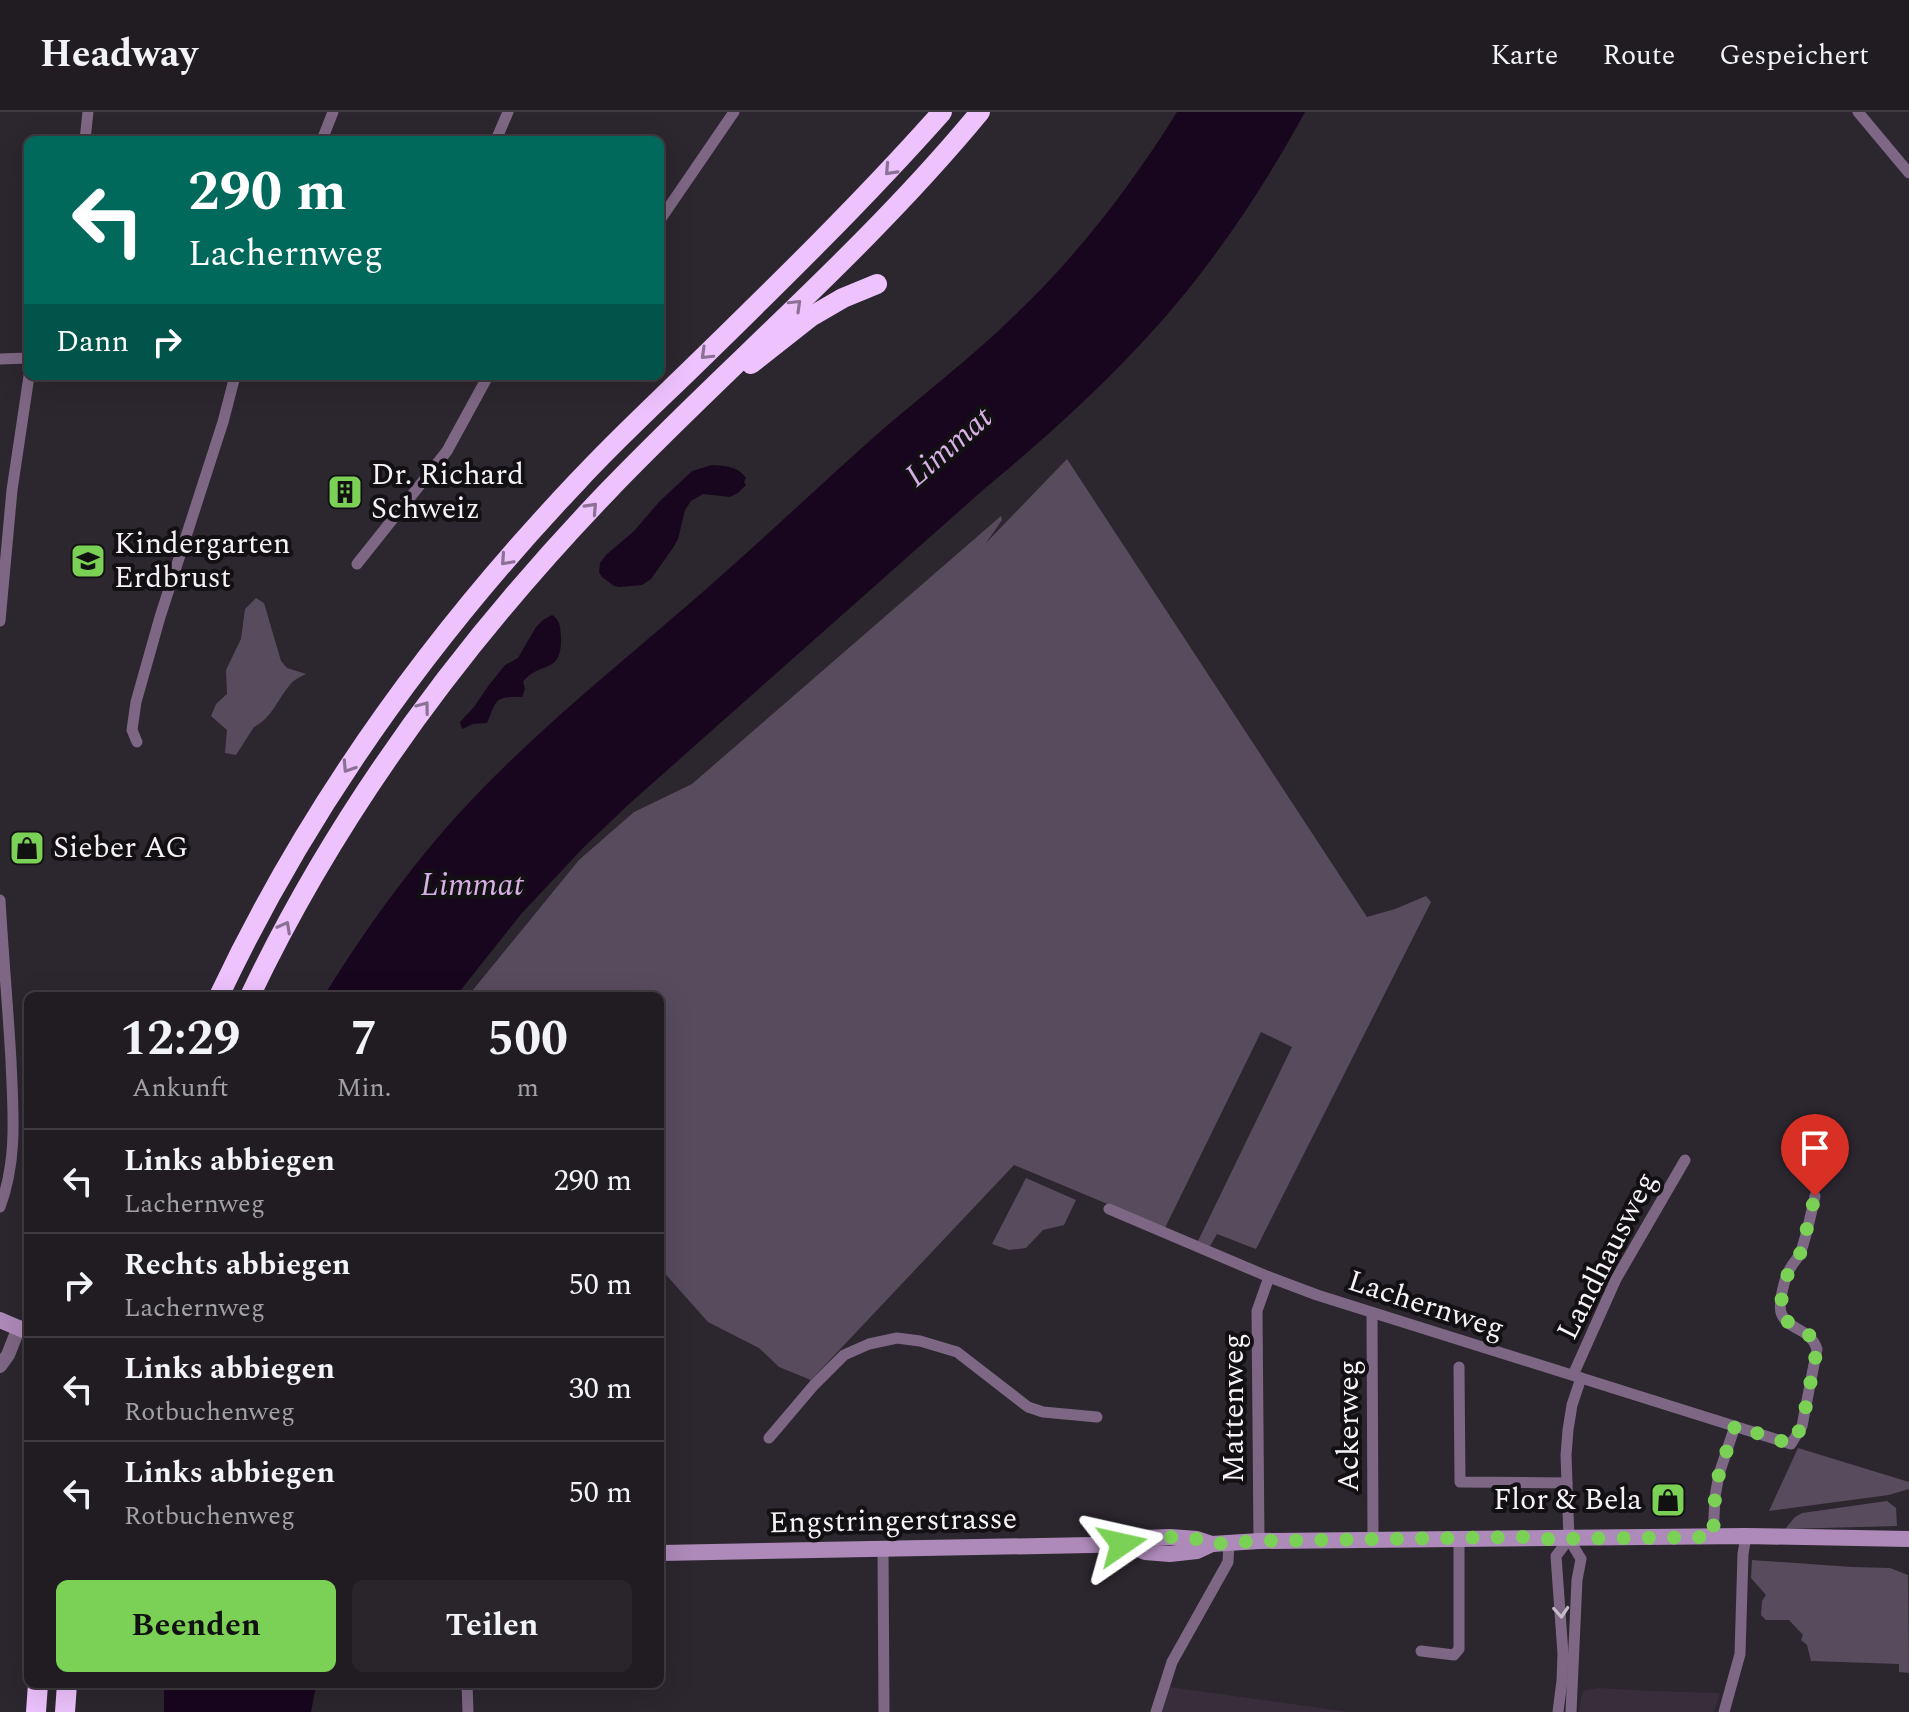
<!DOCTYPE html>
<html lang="de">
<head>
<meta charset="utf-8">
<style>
  :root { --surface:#211c22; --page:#29252a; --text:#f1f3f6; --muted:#a2a1a5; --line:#3e3a40; --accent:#7bd156 }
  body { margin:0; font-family:Spectral,serif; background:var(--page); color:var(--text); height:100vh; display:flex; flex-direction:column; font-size:30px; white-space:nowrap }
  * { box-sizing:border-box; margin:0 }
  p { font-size:26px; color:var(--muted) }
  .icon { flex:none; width:44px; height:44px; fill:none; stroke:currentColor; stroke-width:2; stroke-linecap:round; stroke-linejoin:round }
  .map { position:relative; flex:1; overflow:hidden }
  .panel { position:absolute; left:24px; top:880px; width:640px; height:696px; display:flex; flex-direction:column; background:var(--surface); border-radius:12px; box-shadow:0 8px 32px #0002,0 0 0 2px var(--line) }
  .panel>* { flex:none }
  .hud { position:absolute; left:24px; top:24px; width:640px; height:244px; border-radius:12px; box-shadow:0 8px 32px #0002,0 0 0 2px var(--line); background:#00695c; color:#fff; overflow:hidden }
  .pin { position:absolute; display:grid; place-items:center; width:68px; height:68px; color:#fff; margin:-82px -34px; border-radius:50% 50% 50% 0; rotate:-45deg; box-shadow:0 0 8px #0007 }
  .pin .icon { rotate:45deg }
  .me { position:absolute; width:88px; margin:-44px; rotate:79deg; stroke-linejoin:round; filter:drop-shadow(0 0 6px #0008) }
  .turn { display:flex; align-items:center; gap:28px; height:168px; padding:0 32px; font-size:36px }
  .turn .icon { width:104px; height:104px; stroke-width:2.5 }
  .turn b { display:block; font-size:56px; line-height:68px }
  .then { display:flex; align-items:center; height:76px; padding:0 32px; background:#0003; gap:16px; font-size:30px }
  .eta { display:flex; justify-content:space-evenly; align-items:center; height:136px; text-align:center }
  .eta b { font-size:48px; font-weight:700; line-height:56px }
  .cta { display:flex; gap:16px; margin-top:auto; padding:16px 32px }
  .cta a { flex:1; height:92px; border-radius:12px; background:var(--accent); color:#111; font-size:32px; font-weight:700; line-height:92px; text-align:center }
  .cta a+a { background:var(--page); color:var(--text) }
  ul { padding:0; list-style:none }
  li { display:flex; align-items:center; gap:24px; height:104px; padding:0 32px; border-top:2px solid var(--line) }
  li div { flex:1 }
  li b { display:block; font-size:30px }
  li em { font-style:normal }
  header { display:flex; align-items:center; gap:48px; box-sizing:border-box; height:112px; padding:0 40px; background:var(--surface); border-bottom:2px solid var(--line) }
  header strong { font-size:38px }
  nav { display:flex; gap:44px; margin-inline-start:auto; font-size:28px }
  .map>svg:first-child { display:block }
  .built { fill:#382e3b }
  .green { fill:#594b5e }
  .water { fill:#18061e }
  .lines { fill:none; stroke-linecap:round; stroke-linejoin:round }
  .minor { stroke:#7d6784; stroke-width:11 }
  .tertiary { stroke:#7d6784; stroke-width:14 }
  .secondary { stroke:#ad8ab9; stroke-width:16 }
  .motorway { stroke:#eec2fd; stroke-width:20 }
  .oneway { stroke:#8b7294 }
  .oneway2 { stroke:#c6bac9 }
  .route { stroke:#7bd156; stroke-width:14; stroke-dasharray:0 25.2 }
  .labels { text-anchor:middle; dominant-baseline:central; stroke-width:8; stroke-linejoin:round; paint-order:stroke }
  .poi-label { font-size:30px; fill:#f6f2f7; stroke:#131014; text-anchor:start }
  .street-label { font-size:30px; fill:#f6f2f7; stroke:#131014 }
  .water-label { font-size:32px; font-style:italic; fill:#d6afe4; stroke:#131014 }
</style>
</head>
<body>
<header>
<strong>Headway</strong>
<nav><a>Karte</a><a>Route</a><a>Gespeichert</a></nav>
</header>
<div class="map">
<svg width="1909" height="1600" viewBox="0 0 1909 1600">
  <rect width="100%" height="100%" fill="#2c262e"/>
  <g class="built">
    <path d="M 1169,1575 L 1349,1600 L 1160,1600 Z"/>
    <path d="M 1599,1576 L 1653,1579 L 1720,1581 L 1714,1600 L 1579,1600 L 1582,1581 L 1586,1578 Z"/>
  </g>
  <g class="green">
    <path d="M 1067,347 L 1367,805 L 1395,797 L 1426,784 L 1431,790 L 1256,1137 L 1217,1122 L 1210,1134 L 1198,1129 L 1292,935 L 1261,920 L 1165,1116 L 1014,1053 L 811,1268 L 779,1255 L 759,1236 L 708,1210 L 660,1156 L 660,884 L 468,884 L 579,748 L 634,700 L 692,672 L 1001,404 L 1002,408 L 986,431 Z"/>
    <path d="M 256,486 L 264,491 L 281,549 L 287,556 L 306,562 C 300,565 293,568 289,574 C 278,587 271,607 254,615 L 236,643 L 225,641 L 227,618 L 211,604 L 216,592 L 227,582 L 226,558 L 241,527 L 245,497 Z"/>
    <path d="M 1026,1066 L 1076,1088 L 1064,1113 L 1043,1118 L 1026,1136 L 1009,1138 L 992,1132 Z"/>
    <path d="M 1798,1336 L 1909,1370 L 1909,1377 L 1889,1383 L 1769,1399 Z"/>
    <path d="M 1887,1389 L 1896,1396 L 1897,1414 L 1785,1417 L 1795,1405 L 1802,1401 Z"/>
    <path d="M 1752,1448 L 1852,1455 L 1890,1456 L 1908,1463 L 1909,1561 L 1899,1560 L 1899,1552 L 1811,1549 L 1807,1533 L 1801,1528 L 1803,1523 L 1789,1508 L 1766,1508 L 1761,1503 L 1762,1489 L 1766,1483 L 1751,1466 Z"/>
  </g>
  <g class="water">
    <path d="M 1177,0 L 1305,0 C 1258,86 1203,167 1135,238 C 1088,288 1036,334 983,378 L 628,693 L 583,736 L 522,801 L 456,884 L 324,884 C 373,805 428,730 495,664 C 560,599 634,540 704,479 C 761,429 817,376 874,325 C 921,284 971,246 1015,203 C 1078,143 1131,74 1177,0 Z"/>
    <path d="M 712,353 C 725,354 738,354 746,366 L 744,370 L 746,373 L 738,381 L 730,385 L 703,382 L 691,389 L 685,398 L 678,427 L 673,436 L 651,467 L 642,473 L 620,475 L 614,474 L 602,465 L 599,460 L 600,451 L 606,443 L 634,419 L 659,390 L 692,359 Z"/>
    <path d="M 552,503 C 561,509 560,515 561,525 C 562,564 540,548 523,570 L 525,577 L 522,585 C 493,584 497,589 487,611 L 473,612 L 462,617 L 460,610 L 474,595 L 489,573 L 505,553 L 518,546 L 536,515 L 543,508 Z"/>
    <path d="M 164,1572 L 316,1572 L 316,1574 L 311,1600 L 164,1600 Z"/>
  </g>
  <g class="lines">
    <g class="minor">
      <path d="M 1858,0 L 1909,61"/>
      <path d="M 85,28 L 88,0"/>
      <path d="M 322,28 L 333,0"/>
      <path d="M 496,28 L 508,0"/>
      <path d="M 660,108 L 734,0"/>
      <path d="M 0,247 L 28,246"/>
      <path d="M 357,452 L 447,339 L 488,264"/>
      <path d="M 0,509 L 12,378 L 29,264"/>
      <path d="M 137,630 L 132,618 L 136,590 L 160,505 L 223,310 L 235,264"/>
      <path d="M 0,788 C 3,841 8,895 11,949 C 13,999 18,1047 0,1095"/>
      <path d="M 1109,1097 L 1269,1165 L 1317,1183 L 1791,1332 L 1802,1314 L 1817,1237 C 1810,1216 1790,1219 1782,1203 C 1777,1194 1785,1163 1791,1155 C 1794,1149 1799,1146 1801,1139 C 1807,1122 1811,1102 1815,1084"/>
      <path d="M 1372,1201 L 1373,1428"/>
      <path d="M 1459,1255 L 1460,1370 L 1567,1371"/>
      <path d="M 1573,1263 L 1616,1167 L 1685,1048"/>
      <path d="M 769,1326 L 814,1273 L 844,1243 L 869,1232 L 897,1226 L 920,1229 L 957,1240 L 1028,1295 L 1043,1300 L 1097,1305"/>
      <path d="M 1713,1425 L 1715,1385 L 1719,1362 L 1735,1314"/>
      <path d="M 1259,1429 L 1257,1199 L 1269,1165"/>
      <path d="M 883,1437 L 884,1600"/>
      <path d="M 1421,1539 L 1454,1543 L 1459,1537 L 1459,1426"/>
      <path d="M 467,1572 L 468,1600"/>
      <path d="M 1156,1600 L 1172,1550 L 1228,1450 L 1229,1431"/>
      <path d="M 1558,1600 L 1562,1569 L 1563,1542 L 1556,1444 L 1569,1427"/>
      <path d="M 1571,1600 L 1577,1468 L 1581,1447 L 1569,1427 L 1566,1343 L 1568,1318 L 1572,1293 L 1581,1266"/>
      <path d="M 1724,1600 L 1740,1542 L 1743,1442 L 1746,1424"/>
    </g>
    <path class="tertiary" d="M 0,1254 L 8,1243 L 19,1215"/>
    <g class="secondary">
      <path d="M 0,1208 L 28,1220"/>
      <path d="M 1126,1432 L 1145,1440 L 1170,1442 L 1197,1439 L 1212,1432 L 1259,1429 L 1746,1424 L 1909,1427"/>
      <path d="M 660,1441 L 1092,1433 L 1126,1432 L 1140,1426 L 1170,1425 L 1197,1427 L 1212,1432"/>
    </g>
    <g class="motorway">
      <path d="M 751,252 L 812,204 L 843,186 L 877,172"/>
      <path d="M 219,884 C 309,693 432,523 577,370 C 614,330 654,293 693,255 C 778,172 863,89 942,0"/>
      <path d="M 250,884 C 340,695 463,530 608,379 C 730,252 867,137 980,0"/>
      <path d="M 36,1600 L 38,1572"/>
      <path d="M 65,1600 L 67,1572"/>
    </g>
  </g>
  <defs><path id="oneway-chevron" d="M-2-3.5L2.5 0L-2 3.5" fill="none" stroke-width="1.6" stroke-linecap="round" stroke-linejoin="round" transform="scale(2)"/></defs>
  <g class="oneway">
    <use href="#oneway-chevron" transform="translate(890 58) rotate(133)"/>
    <use href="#oneway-chevron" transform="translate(796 193) rotate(-44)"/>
    <use href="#oneway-chevron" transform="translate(706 242) rotate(136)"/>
    <use href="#oneway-chevron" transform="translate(592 396) rotate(-47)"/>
    <use href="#oneway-chevron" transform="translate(506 448) rotate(132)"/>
    <use href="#oneway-chevron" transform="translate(424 595) rotate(-53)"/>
    <use href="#oneway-chevron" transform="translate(348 655) rotate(123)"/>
    <use href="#oneway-chevron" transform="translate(285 815) rotate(-62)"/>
  </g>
  <use class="oneway2" href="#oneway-chevron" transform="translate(1561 1500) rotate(86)"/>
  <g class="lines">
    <path class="route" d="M 1122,1432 L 1126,1432 L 1140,1426 L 1170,1425 L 1197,1427 L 1212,1432 L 1259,1429 L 1523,1425 L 1544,1427 L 1713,1425 L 1715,1385 L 1719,1362 L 1735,1314 L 1791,1332 L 1802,1314 L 1817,1237 L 1814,1228 L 1808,1222 L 1788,1210 L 1781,1202 L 1780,1194 L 1788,1161 L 1801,1140 L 1815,1084"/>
  </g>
  <defs>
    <symbol id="building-square" viewBox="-11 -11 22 22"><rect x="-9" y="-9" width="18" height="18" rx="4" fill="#7bd156" stroke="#131014"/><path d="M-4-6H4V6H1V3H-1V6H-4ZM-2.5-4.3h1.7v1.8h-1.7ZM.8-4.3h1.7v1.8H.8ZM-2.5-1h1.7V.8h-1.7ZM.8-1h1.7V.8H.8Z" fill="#111"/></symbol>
    <symbol id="school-square" viewBox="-11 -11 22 22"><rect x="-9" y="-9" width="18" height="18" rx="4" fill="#7bd156" stroke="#131014"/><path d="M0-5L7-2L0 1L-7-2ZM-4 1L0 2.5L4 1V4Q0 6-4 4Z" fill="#111"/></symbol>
    <symbol id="shop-square" viewBox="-11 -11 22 22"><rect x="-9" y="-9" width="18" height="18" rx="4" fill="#7bd156" stroke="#131014"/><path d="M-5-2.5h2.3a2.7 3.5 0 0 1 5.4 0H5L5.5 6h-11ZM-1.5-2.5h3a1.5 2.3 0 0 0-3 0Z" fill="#111"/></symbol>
  </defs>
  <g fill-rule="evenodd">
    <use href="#building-square" x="325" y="360" width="40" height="40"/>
    <use href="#school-square" x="68" y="429" width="40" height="40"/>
    <use href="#shop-square" x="7" y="716" width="40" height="40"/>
    <use href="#shop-square" x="1648" y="1368" width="40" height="40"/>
  </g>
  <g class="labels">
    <g class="poi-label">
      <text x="371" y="363">Dr. Richard<tspan x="371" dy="34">Schweiz</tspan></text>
      <text x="114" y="432">Kindergarten<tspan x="114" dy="34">Erdbrust</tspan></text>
      <text x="53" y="736">Sieber AG</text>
      <text x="1642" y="1388" text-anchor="end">Flor &amp; Bela</text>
    </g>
    <g class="street-label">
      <text transform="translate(1607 1144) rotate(-63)">Landhausweg</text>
      <text transform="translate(1426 1193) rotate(18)">Lachernweg</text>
      <text transform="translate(1234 1296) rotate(-90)">Mattenweg</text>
      <text transform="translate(1349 1314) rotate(-90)">Ackerweg</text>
      <text transform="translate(893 1409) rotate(-1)">Engstringerstrasse</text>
    </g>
    <g class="water-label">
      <text transform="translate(949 335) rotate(-41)">Limmat</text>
      <text x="472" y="773">Limmat</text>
    </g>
  </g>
</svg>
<div class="pin" style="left:1815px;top:1084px;background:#d93025"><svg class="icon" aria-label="arrive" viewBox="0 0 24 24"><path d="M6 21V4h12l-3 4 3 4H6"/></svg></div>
<svg class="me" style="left:1122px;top:1432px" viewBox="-20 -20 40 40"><path d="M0-17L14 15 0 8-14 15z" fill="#7bd156" stroke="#fff" stroke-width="4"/></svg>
<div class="hud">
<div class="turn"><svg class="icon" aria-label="left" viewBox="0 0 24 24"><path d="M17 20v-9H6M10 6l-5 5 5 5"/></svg><div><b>290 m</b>Lachernweg</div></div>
<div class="then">Dann<svg class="icon" aria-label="right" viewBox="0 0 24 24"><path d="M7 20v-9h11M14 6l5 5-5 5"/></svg></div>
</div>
<section class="panel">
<div class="eta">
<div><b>12:29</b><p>Ankunft</p></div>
<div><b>7</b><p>Min.</p></div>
<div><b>500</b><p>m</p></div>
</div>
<ul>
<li><svg class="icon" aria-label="left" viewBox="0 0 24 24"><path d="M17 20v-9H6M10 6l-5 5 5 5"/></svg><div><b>Links abbiegen</b><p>Lachernweg</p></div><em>290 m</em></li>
<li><svg class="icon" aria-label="right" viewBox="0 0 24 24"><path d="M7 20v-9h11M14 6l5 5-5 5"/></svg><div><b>Rechts abbiegen</b><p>Lachernweg</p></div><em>50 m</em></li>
<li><svg class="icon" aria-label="left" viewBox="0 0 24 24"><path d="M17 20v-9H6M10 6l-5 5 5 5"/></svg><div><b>Links abbiegen</b><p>Rotbuchenweg</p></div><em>30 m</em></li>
<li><svg class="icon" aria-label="left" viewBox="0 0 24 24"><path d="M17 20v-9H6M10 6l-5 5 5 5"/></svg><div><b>Links abbiegen</b><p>Rotbuchenweg</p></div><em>50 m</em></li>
</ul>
<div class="cta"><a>Beenden</a><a>Teilen</a></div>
</section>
</div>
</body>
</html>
